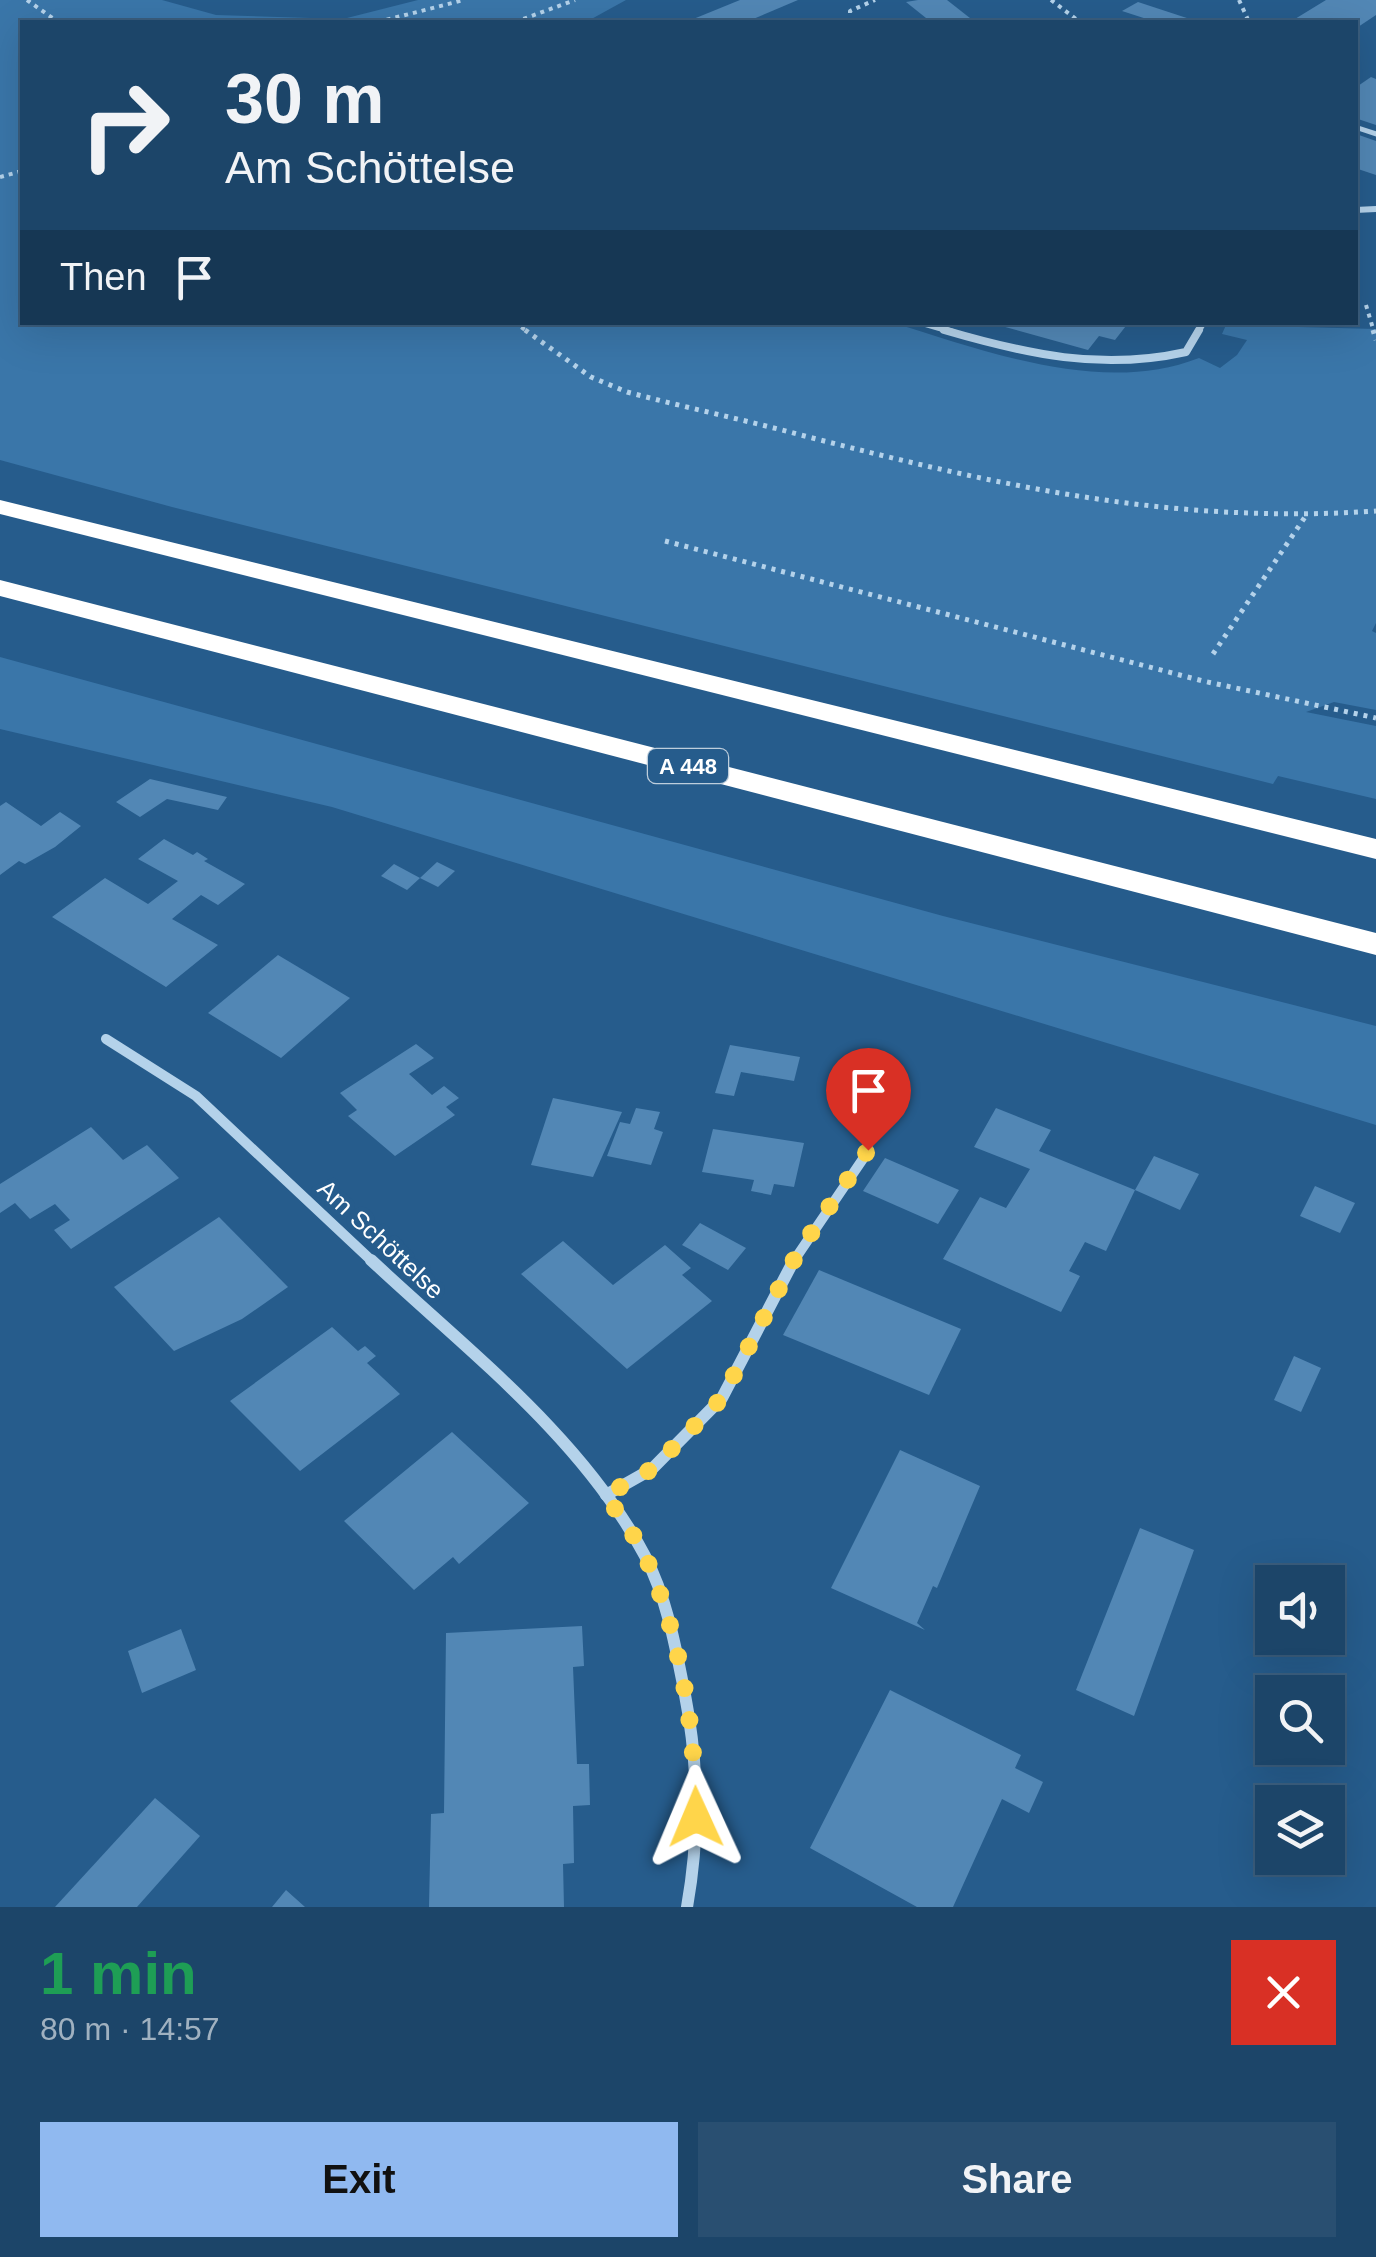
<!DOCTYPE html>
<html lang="en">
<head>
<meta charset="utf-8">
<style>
  :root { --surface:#1c4569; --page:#294f71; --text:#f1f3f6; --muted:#a0b1c0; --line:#3a5d7d; --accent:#90b9f0 }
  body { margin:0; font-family:Arial,sans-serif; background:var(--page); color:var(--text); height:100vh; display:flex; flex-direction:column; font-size:38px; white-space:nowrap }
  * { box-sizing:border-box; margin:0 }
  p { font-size:32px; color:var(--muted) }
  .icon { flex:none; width:55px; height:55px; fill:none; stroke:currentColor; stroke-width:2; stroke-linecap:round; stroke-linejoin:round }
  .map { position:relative; height:1907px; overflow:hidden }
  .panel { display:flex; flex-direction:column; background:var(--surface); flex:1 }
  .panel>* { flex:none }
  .guide { position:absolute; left:20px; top:20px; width:1338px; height:305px; border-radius:0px; box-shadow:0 10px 40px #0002,0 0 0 2px var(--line); background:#1c4569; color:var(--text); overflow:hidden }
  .controls { position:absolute; left:1255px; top:1565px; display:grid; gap:20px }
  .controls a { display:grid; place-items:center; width:90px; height:90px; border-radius:0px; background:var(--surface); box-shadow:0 10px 40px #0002,0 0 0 2px var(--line); font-size:50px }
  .pin { position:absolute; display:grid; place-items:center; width:85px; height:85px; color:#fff; margin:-102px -42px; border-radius:50% 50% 50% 0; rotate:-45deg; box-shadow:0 0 10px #0007 }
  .pin .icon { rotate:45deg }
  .me { position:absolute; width:110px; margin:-55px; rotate:359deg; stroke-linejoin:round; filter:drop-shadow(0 0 8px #0008) }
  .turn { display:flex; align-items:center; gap:35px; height:210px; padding:0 40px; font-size:45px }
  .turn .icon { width:130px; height:130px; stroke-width:2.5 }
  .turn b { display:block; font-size:70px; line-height:85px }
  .then { display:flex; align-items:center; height:95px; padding:0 40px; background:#0003; gap:20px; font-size:38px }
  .round { display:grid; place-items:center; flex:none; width:105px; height:105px; border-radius:0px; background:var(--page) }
  .summary { display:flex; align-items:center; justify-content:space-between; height:170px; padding:0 40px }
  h1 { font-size:60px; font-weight:800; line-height:75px; color:#1e9e55 }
  .primary-button { display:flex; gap:20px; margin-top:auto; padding:20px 40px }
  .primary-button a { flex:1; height:115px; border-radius:0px; background:var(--accent); color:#111; font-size:40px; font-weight:800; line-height:115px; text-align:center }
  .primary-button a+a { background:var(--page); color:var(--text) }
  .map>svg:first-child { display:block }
  .green { fill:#3a76a9 }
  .building { fill:#5287b5 }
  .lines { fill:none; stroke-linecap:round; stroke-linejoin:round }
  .path-far1 { stroke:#b4d2ea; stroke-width:4; stroke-dasharray:4 5; stroke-linecap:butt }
  .path { stroke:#b4d2ea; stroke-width:5; stroke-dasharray:4 6; stroke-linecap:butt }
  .lane { stroke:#b4d2ea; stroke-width:5 }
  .street-far3 { stroke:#b4d2ea; stroke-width:6 }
  .street-far2 { stroke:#b4d2ea; stroke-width:8 }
  .street-far1 { stroke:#b4d2ea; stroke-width:10 }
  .street { stroke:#b4d2ea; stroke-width:12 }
  .highway { fill:#fff; fill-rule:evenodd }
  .route { stroke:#ffd54a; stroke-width:18; stroke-dasharray:0 32.4 }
  .labels { text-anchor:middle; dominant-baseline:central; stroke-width:10; stroke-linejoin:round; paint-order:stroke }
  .shield { fill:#265c8c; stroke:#becedc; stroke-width:2.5 }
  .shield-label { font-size:22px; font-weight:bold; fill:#fff }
  .street-label { font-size:25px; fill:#fff; stroke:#265c8c }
</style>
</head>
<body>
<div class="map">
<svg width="1376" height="1907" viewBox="0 0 1376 1907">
  <rect width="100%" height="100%" fill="#265c8c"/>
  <g class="green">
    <path d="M 0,0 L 162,0 L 216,15 L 343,19 L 418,0 L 626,0 L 586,22 L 22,22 L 22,322 L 891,322 C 985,351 1102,396 1199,358 L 1220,368 L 1237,355 L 1247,340 L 1222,334 L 1226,325 L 1376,329 L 1376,623 L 1372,631 L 1376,633 L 1376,710 L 1334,702 L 1306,712 L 1376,726 L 1376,799 L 1278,776 L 1273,784 L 172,507 L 0,460 Z"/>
    <path d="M 0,657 L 943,916 L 1376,1026 L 1376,1125 L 332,807 L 0,729 Z"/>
  </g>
  <g class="building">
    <path d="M 740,0 L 798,0 L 746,22 L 686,22 Z"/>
    <path d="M 918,0 L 947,0 L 975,22 L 931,22 L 906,2 Z"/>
    <path d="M 1326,0 L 1376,0 L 1376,15 L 1355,29 L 1355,22 L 1290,22 Z"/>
    <path d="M 1138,2 L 1199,22 L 1156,22 L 1122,11 Z"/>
    <path d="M 1371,77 L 1376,79 L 1376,125 L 1355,118 L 1355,88 Z"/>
    <path d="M 1359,135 L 1376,141 L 1376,175 L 1355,168 L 1355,138 Z"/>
    <path d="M 1000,322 L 1107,326 L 1129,322 L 1115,340 L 1099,336 L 1088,350 L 998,325 Z"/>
    <path d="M 150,779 L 227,797 L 218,810 L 167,799 L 140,817 L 116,802 Z"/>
    <path d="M 6,802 L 41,826 L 60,812 L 81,826 L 55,847 L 25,864 L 19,861 L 0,875 L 0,806 Z"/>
    <path d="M 164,839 L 193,855 L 197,852 L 208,859 L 204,861 L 245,884 L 218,905 L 201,895 L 172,919 L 218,945 L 166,987 L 52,917 L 105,878 L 148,904 L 178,881 L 138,859 Z"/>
    <path d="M 437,862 L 455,871 L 438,887 L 420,878 Z"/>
    <path d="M 394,864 L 420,878 L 407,890 L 381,876 Z"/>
    <path d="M 278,955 L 350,998 L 281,1058 L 208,1013 Z"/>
    <path d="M 416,1044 L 434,1058 L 409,1074 L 432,1095 L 444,1086 L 459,1098 L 446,1107 L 455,1115 L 395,1156 L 348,1116 L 357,1110 L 340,1093 Z"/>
    <path d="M 730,1045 L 800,1057 L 794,1081 L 741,1072 L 734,1096 L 715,1093 Z"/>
    <path d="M 553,1098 L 622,1112 L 593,1177 L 531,1165 Z"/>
    <path d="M 636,1108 L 660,1112 L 654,1129 L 663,1132 L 651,1165 L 607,1156 L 620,1122 L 630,1124 Z"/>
    <path d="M 996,1108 L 1051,1130 L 1039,1151 L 1135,1190 L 1106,1251 L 1085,1242 L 1069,1271 L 1080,1276 L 1061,1312 L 943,1259 L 980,1197 L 1006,1208 L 1030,1169 L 974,1147 Z"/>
    <path d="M 91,1127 L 123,1160 L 147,1145 L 179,1178 L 71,1249 L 54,1230 L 70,1220 L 55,1204 L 30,1219 L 15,1203 L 0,1213 L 0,1184 Z"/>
    <path d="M 713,1129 L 804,1143 L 794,1187 L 774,1184 L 771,1195 L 751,1191 L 754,1180 L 702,1172 Z"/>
    <path d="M 1154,1156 L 1199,1174 L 1180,1210 L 1135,1190 Z"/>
    <path d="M 885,1158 L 959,1190 L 938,1224 L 863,1191 Z"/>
    <path d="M 1315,1186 L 1355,1203 L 1340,1233 L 1300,1216 Z"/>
    <path d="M 219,1217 L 288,1287 L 242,1319 L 174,1351 L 114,1287 Z"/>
    <path d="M 700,1223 L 746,1248 L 728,1270 L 682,1245 Z"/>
    <path d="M 563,1241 L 613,1285 L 665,1245 L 691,1268 L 682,1275 L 712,1301 L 627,1369 L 521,1274 Z"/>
    <path d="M 819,1270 L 961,1329 L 929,1395 L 783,1335 Z"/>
    <path d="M 332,1327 L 358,1351 L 365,1346 L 376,1356 L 367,1363 L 400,1394 L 300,1471 L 230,1401 Z"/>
    <path d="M 1294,1356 L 1321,1368 L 1301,1412 L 1274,1400 Z"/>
    <path d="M 452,1432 L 529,1503 L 459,1564 L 453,1557 L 414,1590 L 344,1521 Z"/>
    <path d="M 900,1450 L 980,1486 L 937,1588 L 933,1586 L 917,1623 L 925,1630 L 831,1588 Z"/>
    <path d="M 1140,1528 L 1194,1550 L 1134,1716 L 1076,1690 Z"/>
    <path d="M 582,1626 L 584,1666 L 573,1667 L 577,1764 L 589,1764 L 590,1805 L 573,1806 L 574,1863 L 563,1864 L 564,1907 L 429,1907 L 431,1814 L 444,1813 L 446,1633 Z"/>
    <path d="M 181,1629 L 196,1670 L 142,1693 L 128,1651 Z"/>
    <path d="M 890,1690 L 1021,1755 L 1015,1768 L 1043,1782 L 1029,1813 L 1002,1799 L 953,1907 L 917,1907 L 810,1848 Z"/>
    <path d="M 155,1798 L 200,1836 L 137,1907 L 55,1907 Z"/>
    <path d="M 286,1890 L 305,1907 L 272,1907 Z"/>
  </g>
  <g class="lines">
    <g class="path-far1">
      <path d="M 27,0 L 58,22"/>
      <path d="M 1051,0 L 1080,22"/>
      <path d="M 1239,0 L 1249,22"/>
      <path d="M 378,22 L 464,0"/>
      <path d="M 515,22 L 575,0"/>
      <path d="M 850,22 L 850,11 L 875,0"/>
      <path d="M 0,177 L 22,171"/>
      <path d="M 1366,305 L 1374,332"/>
      <path d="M 514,322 L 528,332"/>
    </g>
    <g class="path">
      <path d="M 525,330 L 591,377 L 627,392 C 683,407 741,419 797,434 C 995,485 1170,525 1376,511"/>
      <path d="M 1373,330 L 1376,340"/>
      <path d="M 665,541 L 1203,681 L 1376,718"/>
      <path d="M 1213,654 L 1305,517"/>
    </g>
    <path class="lane" d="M 1355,127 L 1376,134"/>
    <g class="street-far3">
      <path d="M 1355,210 L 1376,209"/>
      <path d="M 919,322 L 953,332"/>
      <path d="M 1198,332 L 1204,322"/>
    </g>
    <path class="street-far2" d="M 944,330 C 1026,354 1101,371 1186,352 L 1199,330"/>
    <g class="street-far1">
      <path d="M 106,1039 L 196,1096 L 373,1262"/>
      <path d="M 793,1262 L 869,1150"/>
    </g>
    <g class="street">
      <path d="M 371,1260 C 467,1350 582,1437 645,1556 C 667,1598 676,1649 685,1695 C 699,1767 700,1835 687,1907"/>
      <path d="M 606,1495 L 652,1469 L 722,1398 L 794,1260"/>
    </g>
    <g class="highway">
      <path d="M 0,500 L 1376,839 L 1376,859 L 0,514 Z"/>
      <path d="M 0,580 L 1376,933 L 1376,955 L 0,596 Z"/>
    </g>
  </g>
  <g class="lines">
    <path class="route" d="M 696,1817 C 695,1730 682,1642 647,1560 C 637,1537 619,1516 606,1495 L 652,1469 L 722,1398 L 797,1254 L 868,1150"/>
  </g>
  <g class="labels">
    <rect class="shield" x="648" y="749" width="80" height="34" rx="8"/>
    <g class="shield-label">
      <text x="688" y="766">A 448</text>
    </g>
    <g class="street-label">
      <text transform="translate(381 1239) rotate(43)">Am Schöttelse</text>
    </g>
  </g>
</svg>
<div class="controls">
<a><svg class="icon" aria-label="sound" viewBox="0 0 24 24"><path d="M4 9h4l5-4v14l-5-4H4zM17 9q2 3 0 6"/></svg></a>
<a><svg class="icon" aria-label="search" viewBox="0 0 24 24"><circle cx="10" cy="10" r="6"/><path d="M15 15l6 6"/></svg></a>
<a><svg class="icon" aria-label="layers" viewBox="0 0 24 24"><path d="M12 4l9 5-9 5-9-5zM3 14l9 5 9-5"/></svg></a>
</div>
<div class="pin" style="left:868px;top:1150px;background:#d93025"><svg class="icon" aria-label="arrive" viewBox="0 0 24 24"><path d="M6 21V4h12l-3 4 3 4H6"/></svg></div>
<svg class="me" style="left:696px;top:1817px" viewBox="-20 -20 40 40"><path d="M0-17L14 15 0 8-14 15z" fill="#ffd54a" stroke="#fff" stroke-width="4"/></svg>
<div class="guide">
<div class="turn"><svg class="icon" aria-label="right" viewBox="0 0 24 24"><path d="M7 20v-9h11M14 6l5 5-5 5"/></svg><div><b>30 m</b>Am Schöttelse</div></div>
<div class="then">Then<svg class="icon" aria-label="arrive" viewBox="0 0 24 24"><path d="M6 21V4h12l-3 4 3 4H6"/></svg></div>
</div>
</div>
<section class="panel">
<div class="summary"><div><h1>1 min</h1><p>80 m · 14:57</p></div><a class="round" style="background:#d93025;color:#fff"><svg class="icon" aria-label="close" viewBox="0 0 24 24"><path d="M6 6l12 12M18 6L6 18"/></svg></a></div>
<div class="primary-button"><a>Exit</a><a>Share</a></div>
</section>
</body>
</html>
